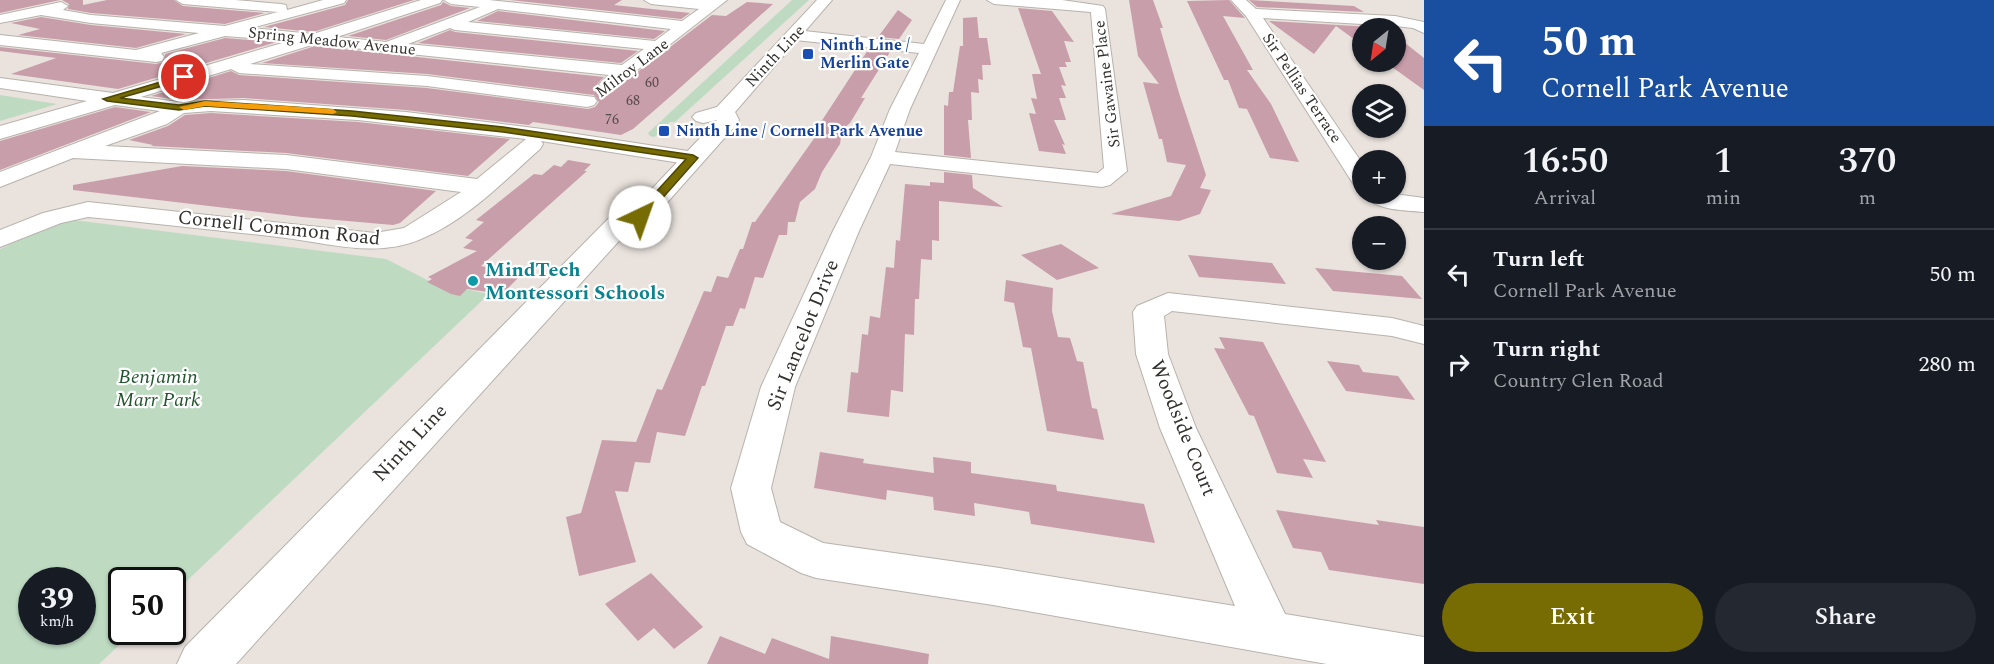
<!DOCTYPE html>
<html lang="en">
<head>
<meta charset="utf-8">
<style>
  :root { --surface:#171b24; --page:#242831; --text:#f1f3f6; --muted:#9ea1a6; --line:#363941; --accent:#776b03 }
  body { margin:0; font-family:Spectral,serif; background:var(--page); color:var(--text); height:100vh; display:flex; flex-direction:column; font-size:22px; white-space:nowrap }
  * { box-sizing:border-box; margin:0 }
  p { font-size:20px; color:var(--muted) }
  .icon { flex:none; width:33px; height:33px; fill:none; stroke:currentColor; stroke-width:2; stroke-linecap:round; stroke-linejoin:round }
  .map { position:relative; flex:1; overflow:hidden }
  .sheet { display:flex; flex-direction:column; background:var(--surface); width:570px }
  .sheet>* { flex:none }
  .banner { background:#1a4fa0; color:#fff; overflow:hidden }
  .needle { width:39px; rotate:210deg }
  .controls { position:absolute; left:1352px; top:18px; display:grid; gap:12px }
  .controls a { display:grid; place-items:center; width:54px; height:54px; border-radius:50%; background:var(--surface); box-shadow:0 2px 4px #0004; font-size:30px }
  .speed { position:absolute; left:18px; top:567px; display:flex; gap:12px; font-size:30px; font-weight:700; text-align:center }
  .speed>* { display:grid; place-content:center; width:78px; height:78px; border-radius:50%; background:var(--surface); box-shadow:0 2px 4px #0004; line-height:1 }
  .speed small { font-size:15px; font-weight:400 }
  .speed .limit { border:3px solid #111; border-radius:9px; background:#fff; color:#111 }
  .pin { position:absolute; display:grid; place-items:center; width:51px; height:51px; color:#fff; margin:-26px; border:3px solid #fff; border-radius:50%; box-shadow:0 2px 6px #0007 }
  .me { position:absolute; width:66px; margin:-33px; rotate:42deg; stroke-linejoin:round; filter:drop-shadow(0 0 4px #0008) }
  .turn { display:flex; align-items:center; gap:21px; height:126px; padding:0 18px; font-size:27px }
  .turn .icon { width:78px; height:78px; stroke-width:2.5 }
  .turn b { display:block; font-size:42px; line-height:51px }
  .eta { display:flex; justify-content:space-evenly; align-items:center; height:102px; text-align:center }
  .eta b { font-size:36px; font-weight:600; line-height:42px }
  .action { display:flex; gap:12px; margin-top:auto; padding:12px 18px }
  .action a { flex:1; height:69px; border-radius:36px; background:var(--accent); color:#fff; font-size:24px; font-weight:600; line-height:69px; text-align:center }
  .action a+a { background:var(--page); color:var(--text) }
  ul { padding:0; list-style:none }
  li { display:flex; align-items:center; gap:18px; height:90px; padding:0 18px; border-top:2px solid var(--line) }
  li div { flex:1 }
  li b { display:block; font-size:22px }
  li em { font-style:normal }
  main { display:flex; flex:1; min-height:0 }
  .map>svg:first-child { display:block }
  .green { fill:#bedbc2; fill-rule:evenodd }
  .building { fill:#c99eab }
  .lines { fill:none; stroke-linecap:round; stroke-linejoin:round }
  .minor-casing { stroke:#b8b2ad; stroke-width:2 }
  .major-casing { stroke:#b8b2ad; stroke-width:2 }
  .minor { fill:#fff; fill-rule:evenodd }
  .major { fill:#fff; fill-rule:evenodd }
  .route { fill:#776b03; stroke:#4d4602; stroke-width:1.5 }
  .slow { fill:#f59e0b }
  .transit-dot { fill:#1a4fb4; stroke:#fff; stroke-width:2 }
  .culture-dot { fill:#0f9aa8; stroke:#fff; stroke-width:2 }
  .labels { text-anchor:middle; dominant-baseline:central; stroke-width:4.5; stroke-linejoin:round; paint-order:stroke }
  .far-number-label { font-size:14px; fill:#584c4d }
  .far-street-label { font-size:16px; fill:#33302e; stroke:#fff }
  .far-transit-label { font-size:16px; font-weight:bold; fill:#164399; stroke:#fff; text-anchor:start }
  .street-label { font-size:20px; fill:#33302e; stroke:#fff }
  .culture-label { font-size:20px; font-weight:bold; fill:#0d838f; stroke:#fff; text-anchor:start }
  .park-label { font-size:20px; font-style:italic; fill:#22542e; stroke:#fff }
</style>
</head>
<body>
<main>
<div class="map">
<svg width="1424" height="664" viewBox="0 0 1424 664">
  <rect width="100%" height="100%" fill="#e9e2dd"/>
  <g class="green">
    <path d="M 792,0 L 809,0 L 675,122 L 670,122 L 662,130 L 664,131 L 654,137 L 650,136 L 648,133 Z"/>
    <path d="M 0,95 L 57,104 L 0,121 Z"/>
    <path d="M 65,219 L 386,259 L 431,282 L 489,294 L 173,594 L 172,580 L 122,580 L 122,632 L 133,632 L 99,664 L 0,664 L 0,249 ZM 32,580 L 82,580 L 82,632 L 32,632 Z"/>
  </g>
  <g class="building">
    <path d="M 0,0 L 60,0 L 0,13 Z"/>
    <path d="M 62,0 L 83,0 L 83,5 L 107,0 L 174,0 L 183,6 L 265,13 L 225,24 L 91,13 L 68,9 L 69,4 Z"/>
    <path d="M 348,0 L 414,0 L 313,32 L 264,27 L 345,5 Z"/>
    <path d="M 510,0 L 622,0 L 614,5 L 690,13 L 681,19 Z"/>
    <path d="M 1129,0 L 1153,0 L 1163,28 L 1160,28 L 1179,93 L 1206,175 L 1200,188 L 1211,190 L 1200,214 L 1179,221 L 1111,214 L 1171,196 L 1186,165 L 1167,162 L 1162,139 L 1159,139 L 1143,82 L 1159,84 L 1138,56 Z"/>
    <path d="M 1229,0 L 1245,18 L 1223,16 L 1253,70 L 1247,70 L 1271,104 L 1299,162 L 1270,158 L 1247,109 L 1239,108 L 1228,80 L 1224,80 L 1187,1 Z"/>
    <path d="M 1249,0 L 1354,6 L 1364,12 L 1257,7 Z"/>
    <path d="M 443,2 L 451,6 L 470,8 L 386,40 L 348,36 L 441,5 Z"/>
    <path d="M 747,2 L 773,4 L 672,95 L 633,129 L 621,135 L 533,122 L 529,125 L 406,110 L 244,98 L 179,100 L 151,96 L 231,71 L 239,75 L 427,88 L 588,109 L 595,107 L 599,102 L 594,95 L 427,74 L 262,63 L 315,46 L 604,77 L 597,84 L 600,89 L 614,90 L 712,15 L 726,16 Z"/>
    <path d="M 1018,8 L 1052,11 L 1074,42 L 1064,41 L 1071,62 L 1065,62 L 1067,67 L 1059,67 L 1066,86 L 1061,85 L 1066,98 L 1059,98 L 1066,120 L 1054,120 L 1065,145 L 1062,144 L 1066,154 L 1039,151 L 1029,113 L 1036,114 L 1031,98 L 1037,99 L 1032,74 L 1041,74 Z"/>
    <path d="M 898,10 L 912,20 L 899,39 L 878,37 Z"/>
    <path d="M 498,11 L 665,31 L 654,39 L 477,21 Z"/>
    <path d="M 41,17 L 91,25 L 186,34 L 136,48 L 18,35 L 40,29 L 11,23 Z"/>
    <path d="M 977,17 L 979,38 L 987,38 L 991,65 L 982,65 L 983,80 L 978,79 L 979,93 L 971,92 L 972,120 L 968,120 L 971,158 L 944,155 L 944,105 L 948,106 L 949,92 L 953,92 L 960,46 L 963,46 L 963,18 Z"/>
    <path d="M 1269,21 L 1389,28 L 1390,28 L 1362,28 L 1362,45 L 1336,26 L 1314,54 Z"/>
    <path d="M 450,30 L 455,32 L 638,51 L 621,63 L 418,43 Z"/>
    <path d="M 1395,35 L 1424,58 L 1424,90 L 1385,62 L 1395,62 Z"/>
    <path d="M 225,38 L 277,42 L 118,89 L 11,74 L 56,58 L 0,51 L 0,47 L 156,64 L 164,62 L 165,54 Z"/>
    <path d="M 868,50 L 890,52 L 861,98 L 865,98 L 850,123 L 842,130 L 840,144 L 822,172 L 815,189 L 800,202 L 795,222 L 788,222 L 787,235 L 779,235 L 763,278 L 755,277 L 745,309 L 740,308 L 733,326 L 726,326 L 705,386 L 702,386 L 685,436 L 657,432 L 650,463 L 635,462 L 628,492 L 615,491 L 636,562 L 579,576 L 566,517 L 581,513 L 602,440 L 636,442 L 657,389 L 662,390 L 704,291 L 711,292 L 717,276 L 728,278 L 740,249 L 743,249 L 752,222 L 755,222 L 825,123 L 821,122 Z"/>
    <path d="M 115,107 L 151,112 L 0,170 L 0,141 Z"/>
    <path d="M 211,113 L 358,122 L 510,139 L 468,176 L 286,153 L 151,146 L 153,145 L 129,140 L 168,126 L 185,115 Z"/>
    <path d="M 568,160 L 591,164 L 584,171 L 587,171 L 481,266 L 522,274 L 502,294 L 467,289 L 460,296 L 451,294 L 427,282 L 432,279 L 428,277 L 477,251 L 463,248 L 473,240 L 465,238 L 484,222 L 476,220 L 534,174 L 542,175 L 554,165 L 561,167 Z"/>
    <path d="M 182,166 L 286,171 L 436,191 L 400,223 L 393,225 L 302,217 L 73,190 L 73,185 Z"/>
    <path d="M 944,172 L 972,175 L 973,188 L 1003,207 L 939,201 L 939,241 L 932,240 L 932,260 L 921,259 L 919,299 L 915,299 L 914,335 L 905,334 L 903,392 L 891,390 L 889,417 L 847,412 L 851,372 L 858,373 L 862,334 L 868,335 L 870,316 L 880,318 L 886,267 L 894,268 L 896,240 L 900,241 L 905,184 L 930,186 L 930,182 L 944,183 Z"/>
    <path d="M 1061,244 L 1099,268 L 1057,280 L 1021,255 Z"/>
    <path d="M 1188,255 L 1272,263 L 1286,284 L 1199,277 Z"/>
    <path d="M 1315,268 L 1402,276 L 1422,299 L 1333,291 Z"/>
    <path d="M 1006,280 L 1053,288 L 1052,311 L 1058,337 L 1070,338 L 1077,361 L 1083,362 L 1092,408 L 1097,409 L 1104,440 L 1047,431 L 1031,348 L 1023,347 L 1014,303 L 1004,301 Z"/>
    <path d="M 1219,337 L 1263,342 L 1326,462 L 1303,459 L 1313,478 L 1277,473 L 1254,416 L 1249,415 L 1214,348 L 1225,349 Z"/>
    <path d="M 1327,361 L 1359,365 L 1363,372 L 1398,376 L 1415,400 L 1346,391 Z"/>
    <path d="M 820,452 L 864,459 L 863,463 L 934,473 L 933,457 L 971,462 L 971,473 L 1056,485 L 1057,491 L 1144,504 L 1155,543 L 1031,524 L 1029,512 L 974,503 L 975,516 L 934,510 L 933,497 L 887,490 L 886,500 L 814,488 Z"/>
    <path d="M 1276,510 L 1379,525 L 1376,520 L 1424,527 L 1424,584 L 1329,570 L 1321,552 L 1293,548 Z"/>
    <path d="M 651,573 L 703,627 L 674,649 L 654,628 L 638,641 L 605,604 Z"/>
    <path d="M 720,636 L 765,654 L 772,638 L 829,659 L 831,636 L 929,654 L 928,664 L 707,664 Z"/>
  </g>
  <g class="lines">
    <defs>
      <g id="minor">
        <path d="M 176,0 L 235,0 L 281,4 L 286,5 L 287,10 L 323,0 L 346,0 L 344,3 L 251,28 L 313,34 L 421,0 L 442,0 L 440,3 L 337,37 L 386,42 L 480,7 L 451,4 L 444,0 L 489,0 L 682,21 L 699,9 L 651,4 L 644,0 L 727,0 L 614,88 L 602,88 L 599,84 L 609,75 L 315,44 L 250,64 L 427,76 L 594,97 L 597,101 L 594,105 L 587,107 L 427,86 L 239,73 L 231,69 L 141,97 L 179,102 L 244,100 L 406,112 L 550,130 L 701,153 L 704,158 L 701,163 L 693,165 L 541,141 L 543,144 L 540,149 C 504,181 466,221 421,239 C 375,259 325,242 278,237 C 215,230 151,223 88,217 L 61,223 L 0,247 L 0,230 L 43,213 L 88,202 L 375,233 L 404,228 L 461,192 L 286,169 L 73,158 L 0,187 L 0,172 L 160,111 L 115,105 L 0,139 L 0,126 L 87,101 L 0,88 L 0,78 L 113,93 L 289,41 L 225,36 L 161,53 L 164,57 L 162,61 L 156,62 L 0,45 L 0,35 L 136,50 L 199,33 L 91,23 L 41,15 L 0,23 L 0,15 L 61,2 L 68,6 L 63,10 L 91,15 L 225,26 L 278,12 L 183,4 ZM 498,9 L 671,29 L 655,41 L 468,22 ZM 450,28 L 455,30 L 644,49 L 622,65 L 408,44 ZM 211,111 L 358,120 L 526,139 L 477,179 L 286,155 L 105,146 L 167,124 L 184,113 Z"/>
        <path d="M 946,0 L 960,0 L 910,109 L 895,152 L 1098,173 L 1104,168 L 1091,12 L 994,4 L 987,0 L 1062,0 L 1103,6 L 1105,9 L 1127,171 L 1110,185 L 1102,187 L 890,164 L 859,231 L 795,387 L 771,488 L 780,522 L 823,543 L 993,567 L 1235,606 L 1160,428 L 1136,354 L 1133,312 L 1137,306 L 1168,293 L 1392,318 L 1424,326 L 1424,344 L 1392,336 L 1172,311 L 1164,316 L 1168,354 L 1196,428 L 1285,614 L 1424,637 L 1424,664 L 1327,664 L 993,605 L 816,578 L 801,573 L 747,544 L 741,532 L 731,488 L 761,387 L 833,231 L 871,157 L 890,109 L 919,53 L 795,40 L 787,35 L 795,30 L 924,44 Z"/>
        <path d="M 1231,0 L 1246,0 L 1256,9 L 1395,16 L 1424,22 L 1424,33 L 1413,28 L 1395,26 L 1263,18 L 1362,163 L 1362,187 L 1354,185 L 1246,16 Z"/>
        <path d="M 1363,194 L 1394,194 L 1424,198 L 1424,212 C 1405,210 1375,211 1363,194 Z"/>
      </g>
      <path id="major" d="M 817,0 L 832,0 L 735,112 L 739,120 L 736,125 L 649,223 L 628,231 L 236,664 L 177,664 L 185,647 L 608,219 L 631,211 L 717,120 L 703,123 L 696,121 L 692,117 L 696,113 L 717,107 Z"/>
    </defs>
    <use href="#minor" class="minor-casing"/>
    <use href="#major" class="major-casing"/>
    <use href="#minor" class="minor"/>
    <use href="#major" class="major"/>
  </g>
  <path class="route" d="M 184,75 L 188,77 L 187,79 L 120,98 L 179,105 L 205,101 L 352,111 L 503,127 L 693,155 L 698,158 L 644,219 L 636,219 L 636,214 L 686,159 L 503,132 L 352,116 L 205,106 L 179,110 L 107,101 L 103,99 Z"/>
  <path class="slow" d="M 205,101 L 333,109 L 337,112 L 333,114 L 205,106 L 184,110 L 179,107 Z"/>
  <g class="transit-dot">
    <rect x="802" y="48" width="12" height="12" rx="3"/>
    <rect x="658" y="125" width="12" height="12" rx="3"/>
  </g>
  <circle class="culture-dot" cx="473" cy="281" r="6"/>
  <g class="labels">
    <g class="far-number-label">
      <text x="652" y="82">60</text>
      <text x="633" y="100">68</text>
      <text x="612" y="119">76</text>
    </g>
    <g class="far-street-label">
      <text transform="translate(332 41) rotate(6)">Spring Meadow Avenue</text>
      <text transform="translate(775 56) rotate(-47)">Ninth Line</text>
      <text transform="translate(632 68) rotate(-37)">Milroy Lane</text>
      <text transform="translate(1107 84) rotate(-97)">Sir Gawaine Place</text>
      <text transform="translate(1302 88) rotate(56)">Sir Pellias Terrace</text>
    </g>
    <g class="far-transit-label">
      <text x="820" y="45">Ninth Line /<tspan x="820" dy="18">Merlin Gate</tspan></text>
      <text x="676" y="131">Ninth Line / Cornell Park Avenue</text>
    </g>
    <g class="street-label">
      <text transform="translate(279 228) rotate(6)">Cornell Common Road</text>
      <text transform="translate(803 335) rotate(-68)">Sir Lancelot Drive</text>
      <text transform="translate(1183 428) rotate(68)">Woodside Court</text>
      <text transform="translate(410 443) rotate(-47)">Ninth Line</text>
    </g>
    <g class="culture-label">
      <text x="485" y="270">MindTech<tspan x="485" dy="23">Montessori Schools</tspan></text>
    </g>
    <g class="park-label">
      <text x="158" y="377">Benjamin<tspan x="158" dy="23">Marr Park</tspan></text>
    </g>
  </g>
</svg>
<div class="controls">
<a><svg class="needle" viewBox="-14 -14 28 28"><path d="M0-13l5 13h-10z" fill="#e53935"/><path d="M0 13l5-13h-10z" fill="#9ea1a6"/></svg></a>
<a><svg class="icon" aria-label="layers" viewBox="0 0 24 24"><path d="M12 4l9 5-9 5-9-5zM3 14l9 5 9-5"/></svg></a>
<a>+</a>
<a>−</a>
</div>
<div class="speed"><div>39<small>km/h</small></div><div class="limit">50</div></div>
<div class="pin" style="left:184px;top:77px;background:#d93025"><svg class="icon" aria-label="arrive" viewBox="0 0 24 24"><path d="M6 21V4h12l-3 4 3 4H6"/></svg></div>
<svg class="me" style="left:640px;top:217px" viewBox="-20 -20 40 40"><circle r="19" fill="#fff"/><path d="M0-13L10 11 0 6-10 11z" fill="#776b03"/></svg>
</div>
<section class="sheet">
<div class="banner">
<div class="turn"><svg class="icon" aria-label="left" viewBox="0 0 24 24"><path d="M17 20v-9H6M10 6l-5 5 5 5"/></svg><div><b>50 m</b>Cornell Park Avenue</div></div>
</div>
<div class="eta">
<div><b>16:50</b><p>Arrival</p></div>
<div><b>1</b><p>min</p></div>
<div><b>370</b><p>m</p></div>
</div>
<ul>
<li><svg class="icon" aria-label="left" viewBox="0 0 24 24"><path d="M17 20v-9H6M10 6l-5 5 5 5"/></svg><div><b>Turn left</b><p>Cornell Park Avenue</p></div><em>50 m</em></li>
<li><svg class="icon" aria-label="right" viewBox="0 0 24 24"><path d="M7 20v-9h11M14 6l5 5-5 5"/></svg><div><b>Turn right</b><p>Country Glen Road</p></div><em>280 m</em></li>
</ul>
<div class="action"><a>Exit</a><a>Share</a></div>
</section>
</main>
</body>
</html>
